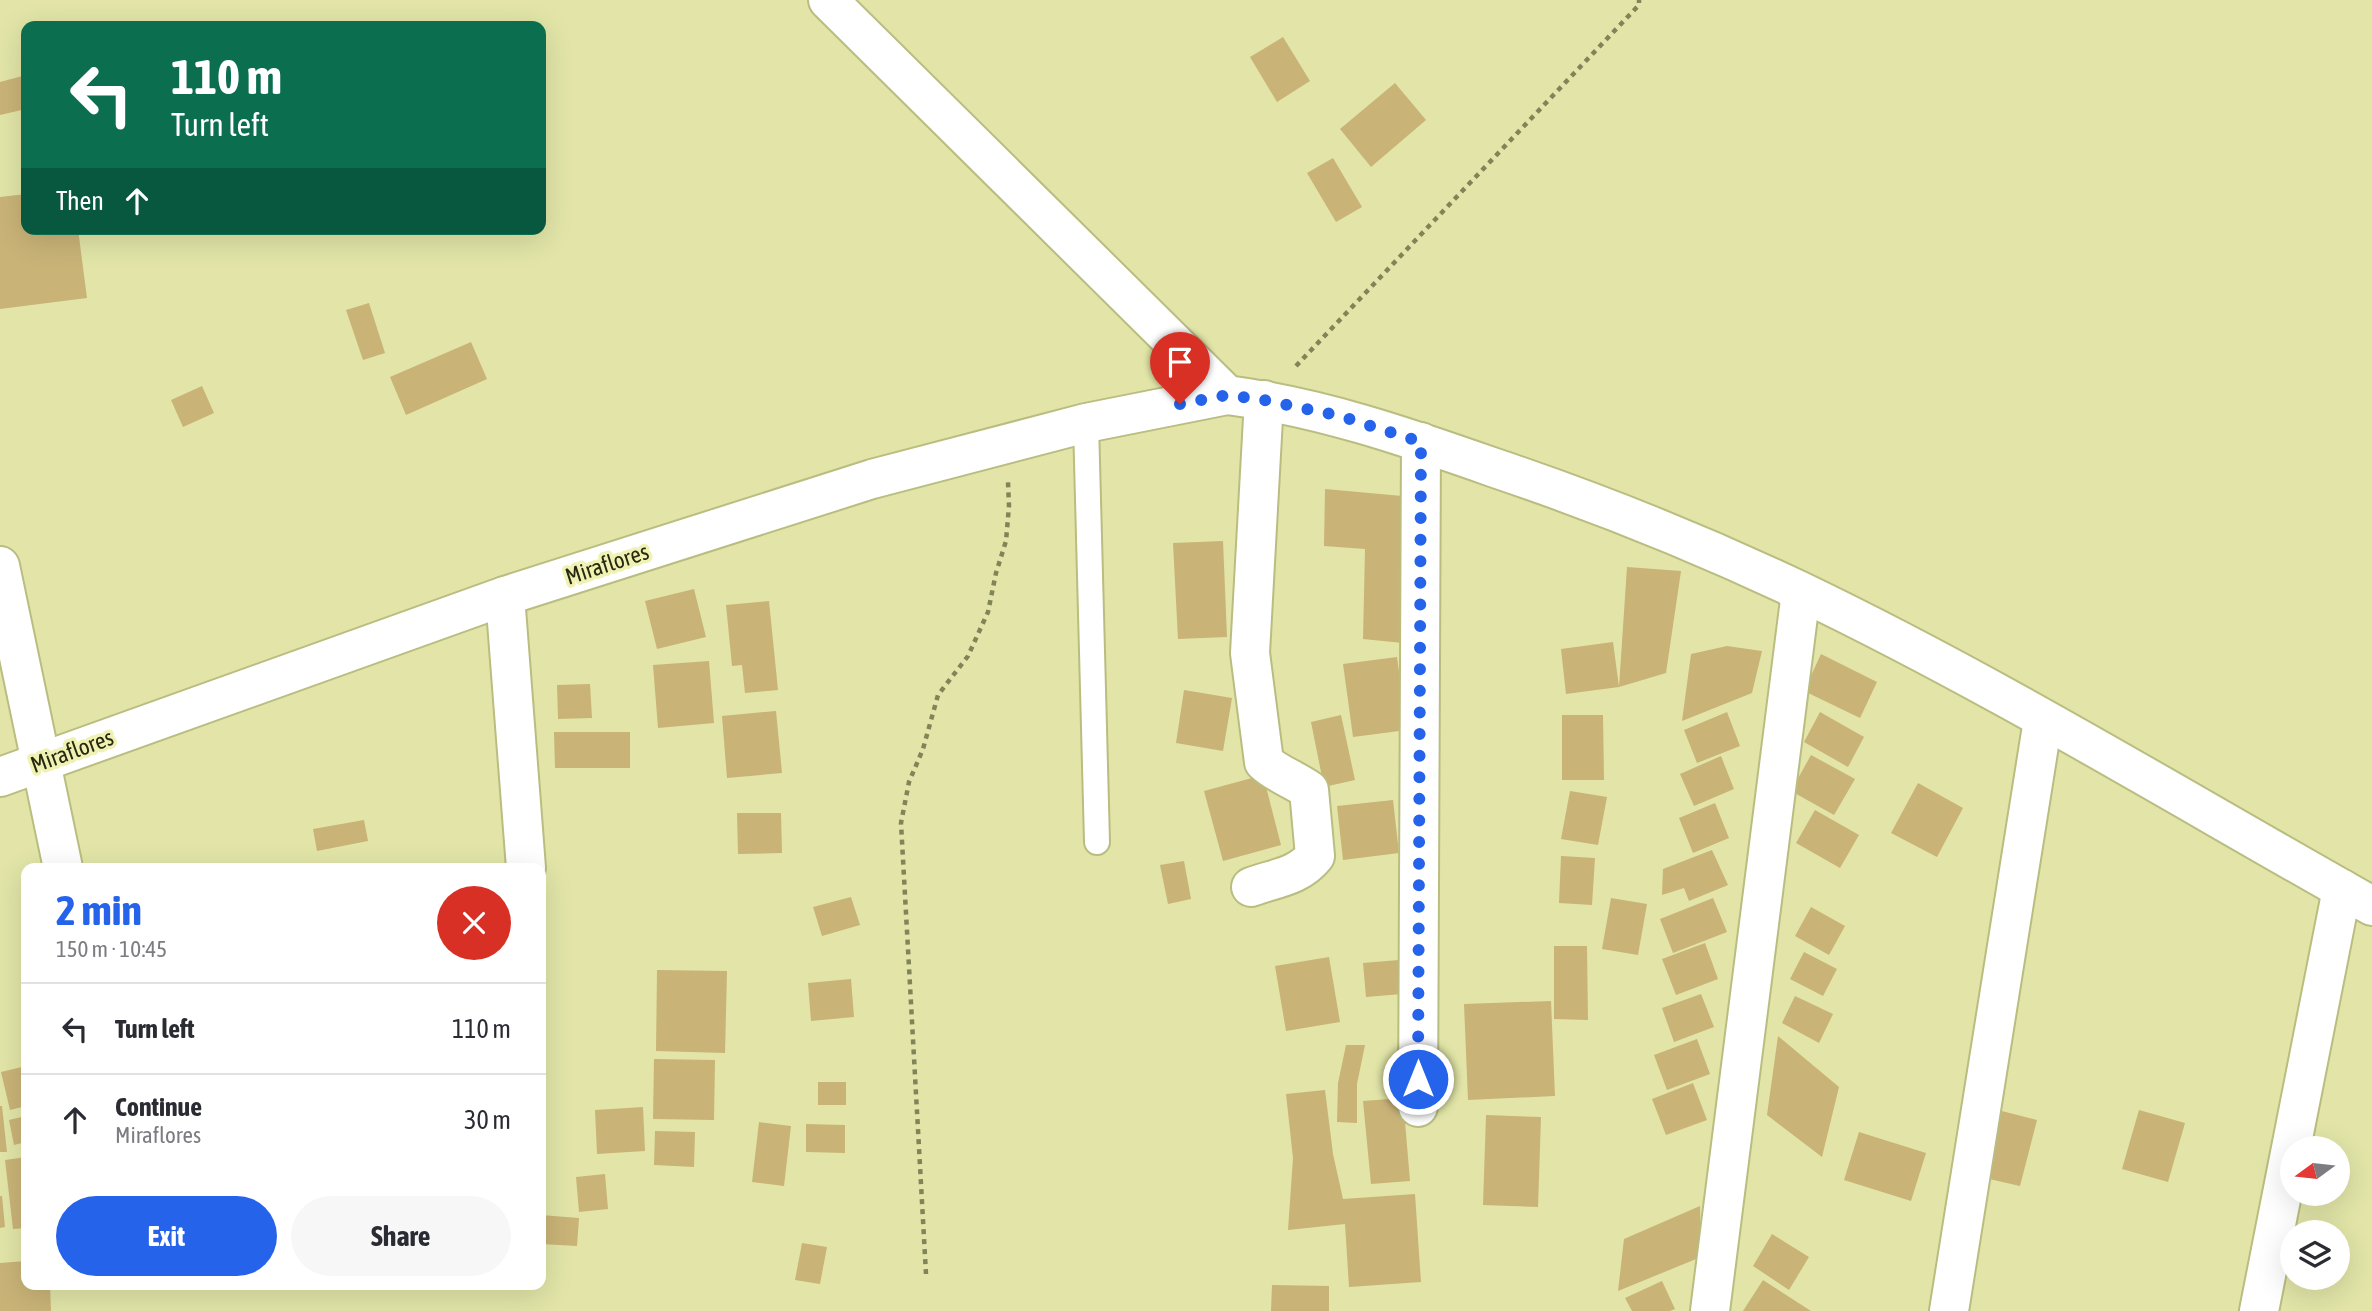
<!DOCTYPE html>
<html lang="en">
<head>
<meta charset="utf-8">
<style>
  :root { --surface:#fff; --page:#f7f7f7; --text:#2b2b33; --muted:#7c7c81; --line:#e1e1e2; --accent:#2563eb }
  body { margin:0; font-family:"Asap Condensed",sans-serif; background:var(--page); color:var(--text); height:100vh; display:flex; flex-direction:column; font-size:26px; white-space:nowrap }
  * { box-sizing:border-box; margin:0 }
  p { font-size:23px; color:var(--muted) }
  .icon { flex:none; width:38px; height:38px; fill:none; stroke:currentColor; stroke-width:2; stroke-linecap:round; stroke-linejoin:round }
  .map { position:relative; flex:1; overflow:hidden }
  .panel { position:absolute; left:21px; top:863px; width:525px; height:427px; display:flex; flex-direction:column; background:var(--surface); border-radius:14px; box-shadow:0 7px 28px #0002 }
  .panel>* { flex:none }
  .guide { position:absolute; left:21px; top:21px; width:525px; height:214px; border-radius:14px; box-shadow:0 7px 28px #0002; background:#0b6e4f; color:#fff; overflow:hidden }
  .needle { width:46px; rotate:255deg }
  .buttons { position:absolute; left:2280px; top:1136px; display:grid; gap:14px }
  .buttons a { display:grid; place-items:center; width:70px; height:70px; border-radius:50%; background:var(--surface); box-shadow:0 7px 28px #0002; font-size:35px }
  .pin { position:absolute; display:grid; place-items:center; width:60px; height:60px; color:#fff; margin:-72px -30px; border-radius:50% 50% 50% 0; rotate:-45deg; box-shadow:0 0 7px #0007 }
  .pin .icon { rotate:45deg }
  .me { position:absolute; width:77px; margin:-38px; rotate:0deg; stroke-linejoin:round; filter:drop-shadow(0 0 5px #0008) }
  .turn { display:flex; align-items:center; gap:24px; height:147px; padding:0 35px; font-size:32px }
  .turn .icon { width:91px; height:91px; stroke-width:2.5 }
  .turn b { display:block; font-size:49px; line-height:60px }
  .then { display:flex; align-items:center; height:66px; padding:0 35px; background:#0003; gap:14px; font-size:26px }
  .round { display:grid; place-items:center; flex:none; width:74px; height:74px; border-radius:37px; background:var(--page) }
  .headline { display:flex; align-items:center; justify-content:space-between; height:119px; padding:0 35px }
  h1 { font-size:42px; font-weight:700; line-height:52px; color:var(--accent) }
  .action { display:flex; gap:14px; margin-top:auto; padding:14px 35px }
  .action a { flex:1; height:80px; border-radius:42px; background:var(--accent); color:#fff; font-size:28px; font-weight:700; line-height:80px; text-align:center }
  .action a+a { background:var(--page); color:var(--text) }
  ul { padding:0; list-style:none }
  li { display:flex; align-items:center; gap:21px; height:91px; padding:0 35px; border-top:2px solid var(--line) }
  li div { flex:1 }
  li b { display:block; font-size:26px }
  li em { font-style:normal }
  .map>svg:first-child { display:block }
  .building { fill:#c9b377 }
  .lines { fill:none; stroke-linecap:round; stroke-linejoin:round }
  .lane-casing { stroke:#babd80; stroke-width:28 }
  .street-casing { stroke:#babd80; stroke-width:42 }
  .path { stroke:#818358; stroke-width:4.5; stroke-dasharray:5 5; stroke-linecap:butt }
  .lane { stroke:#fff; stroke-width:24 }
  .street { stroke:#fff; stroke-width:38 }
  .route { stroke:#2563eb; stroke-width:12; stroke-dasharray:0 21.6 }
  .labels { text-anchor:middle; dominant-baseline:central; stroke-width:7; stroke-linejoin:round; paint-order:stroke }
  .street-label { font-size:23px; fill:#282810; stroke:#eff2b3 }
</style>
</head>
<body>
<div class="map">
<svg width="2372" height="1311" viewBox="0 0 2372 1311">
  <rect width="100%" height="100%" fill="#e2e5a7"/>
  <g class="building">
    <path d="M 1283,37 L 1310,81 L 1277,102 L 1250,57 Z"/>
    <path d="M 26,75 L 26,109 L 0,115 L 0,82 Z"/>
    <path d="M 1395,83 L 1426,120 L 1371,167 L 1340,129 Z"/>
    <path d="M 1333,158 L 1362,207 L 1336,222 L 1307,173 Z"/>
    <path d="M 26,194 L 26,229 L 78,229 L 87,298 L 0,309 L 0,197 Z"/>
    <path d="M 369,303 L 385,353 L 363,360 L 346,310 Z"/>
    <path d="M 471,342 L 487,379 L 406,415 L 390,377 Z"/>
    <path d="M 202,386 L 214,413 L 183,427 L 171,400 Z"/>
    <path d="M 1325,489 L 1413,497 L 1413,644 L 1363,639 L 1365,549 L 1324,546 Z"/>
    <path d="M 1223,541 L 1227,637 L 1178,639 L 1173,543 Z"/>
    <path d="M 1627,567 L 1681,571 L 1666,673 L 1619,687 Z"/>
    <path d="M 694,589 L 706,637 L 657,649 L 645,601 Z"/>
    <path d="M 769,601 L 778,690 L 745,693 L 742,665 L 732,666 L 726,605 Z"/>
    <path d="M 1613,642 L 1619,687 L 1566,694 L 1561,649 Z"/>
    <path d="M 1727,646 L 1762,651 L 1752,693 L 1682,721 L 1691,654 Z"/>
    <path d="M 1821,654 L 1877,682 L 1860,718 L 1804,691 Z"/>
    <path d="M 1397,657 L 1407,730 L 1353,737 L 1343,664 Z"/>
    <path d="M 709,661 L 714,723 L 658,728 L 653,665 Z"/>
    <path d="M 590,684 L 592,718 L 558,719 L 557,685 Z"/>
    <path d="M 1184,690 L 1232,698 L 1223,751 L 1176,743 Z"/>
    <path d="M 776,711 L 782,773 L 727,778 L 722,716 Z"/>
    <path d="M 1727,712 L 1740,746 L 1697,763 L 1684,730 Z"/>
    <path d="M 1820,712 L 1864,737 L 1848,767 L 1804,742 Z"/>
    <path d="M 1341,715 L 1355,780 L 1324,787 L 1311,722 Z"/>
    <path d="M 1562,715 L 1603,715 L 1604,780 L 1562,780 Z"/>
    <path d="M 554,732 L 630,732 L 630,768 L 555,768 Z"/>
    <path d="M 1811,755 L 1855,779 L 1834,815 L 1791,791 Z"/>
    <path d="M 1721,756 L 1734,789 L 1694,806 L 1680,774 Z"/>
    <path d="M 1263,775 L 1281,845 L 1223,861 L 1204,791 Z"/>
    <path d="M 1918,783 L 1963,808 L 1937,857 L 1891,833 Z"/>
    <path d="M 1570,791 L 1607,797 L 1598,845 L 1561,839 Z"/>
    <path d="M 1393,800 L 1399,853 L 1343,860 L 1337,806 Z"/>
    <path d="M 1715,803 L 1729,838 L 1693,853 L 1679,818 Z"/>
    <path d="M 1815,810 L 1859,835 L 1840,868 L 1796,843 Z"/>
    <path d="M 737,813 L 781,813 L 782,853 L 738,854 Z"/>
    <path d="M 364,820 L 368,841 L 317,851 L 313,829 Z"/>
    <path d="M 1712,850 L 1728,885 L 1689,901 L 1684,888 L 1662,895 L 1663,869 Z"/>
    <path d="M 1561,856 L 1595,858 L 1592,905 L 1559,903 Z"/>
    <path d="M 1184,861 L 1191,899 L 1168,904 L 1160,865 Z"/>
    <path d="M 851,897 L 860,925 L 822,936 L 813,907 Z"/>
    <path d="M 1611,898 L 1647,904 L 1638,955 L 1602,949 Z"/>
    <path d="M 1713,898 L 1727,932 L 1673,953 L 1660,919 Z"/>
    <path d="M 1811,907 L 1845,926 L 1829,955 L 1795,936 Z"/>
    <path d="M 1705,943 L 1718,979 L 1676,995 L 1662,959 Z"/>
    <path d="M 1554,946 L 1587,946 L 1588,1020 L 1554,1019 Z"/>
    <path d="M 1804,952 L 1837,969 L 1823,996 L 1790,979 Z"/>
    <path d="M 1329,957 L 1340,1022 L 1286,1031 L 1275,966 Z"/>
    <path d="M 1411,959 L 1414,993 L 1366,997 L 1363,963 Z"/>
    <path d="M 657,970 L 727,971 L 725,1053 L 656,1051 Z"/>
    <path d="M 851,979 L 854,1017 L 811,1021 L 808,983 Z"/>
    <path d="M 1701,994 L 1714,1027 L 1674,1042 L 1662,1008 Z"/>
    <path d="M 1795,996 L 1833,1014 L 1819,1043 L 1782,1023 Z"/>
    <path d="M 1551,1001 L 1555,1096 L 1468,1100 L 1464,1004 Z"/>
    <path d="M 1778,1036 L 1839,1087 L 1822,1157 L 1767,1115 Z"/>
    <path d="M 1697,1039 L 1710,1074 L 1667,1090 L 1654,1055 Z"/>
    <path d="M 1346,1045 L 1365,1045 L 1357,1084 L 1357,1123 L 1337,1122 L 1338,1083 Z"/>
    <path d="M 654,1059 L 715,1060 L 714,1120 L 653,1119 Z"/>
    <path d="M 26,1066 L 26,1106 L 10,1110 L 1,1072 Z"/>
    <rect x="818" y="1082" width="28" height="23"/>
    <path d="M 1693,1083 L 1707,1120 L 1666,1135 L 1652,1099 Z"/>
    <path d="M 1325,1090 L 1333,1154 L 1343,1199 L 1415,1194 L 1421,1282 L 1349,1287 L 1345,1224 L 1288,1230 L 1293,1158 L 1286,1094 Z"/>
    <path d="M 1403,1098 L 1410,1181 L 1371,1184 L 1363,1101 Z"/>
    <path d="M 0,1106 L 2,1106 L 7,1152 L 0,1152 Z"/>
    <path d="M 643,1107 L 645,1151 L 597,1154 L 595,1110 Z"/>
    <path d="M 1994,1109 L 2037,1120 L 2020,1186 L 1976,1176 Z"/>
    <path d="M 2139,1110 L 2185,1123 L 2168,1182 L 2122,1169 Z"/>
    <path d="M 1486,1115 L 1541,1117 L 1538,1207 L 1483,1205 Z"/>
    <path d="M 26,1116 L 26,1142 L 14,1145 L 9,1120 Z"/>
    <path d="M 759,1122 L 791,1126 L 784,1186 L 752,1182 Z"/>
    <path d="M 806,1124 L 845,1125 L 845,1153 L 806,1152 Z"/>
    <path d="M 655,1131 L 695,1132 L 694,1167 L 654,1165 Z"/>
    <path d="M 1859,1132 L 1926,1153 L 1911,1201 L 1844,1180 Z"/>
    <path d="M 26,1157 L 26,1228 L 13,1229 L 5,1160 Z"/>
    <path d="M 605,1174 L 608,1209 L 579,1212 L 576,1177 Z"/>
    <path d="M 0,1196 L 2,1196 L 5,1227 L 0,1228 Z"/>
    <path d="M 1700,1206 L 1701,1257 L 1618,1291 L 1624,1239 Z"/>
    <path d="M 541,1215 L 579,1218 L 577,1246 L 541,1244 Z"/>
    <path d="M 1772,1234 L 1809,1257 L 1789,1290 L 1753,1266 Z"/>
    <path d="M 802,1243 L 827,1247 L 820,1284 L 795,1280 Z"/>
    <path d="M 26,1261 L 26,1284 L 50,1284 L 51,1311 L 0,1311 L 0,1263 Z"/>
    <path d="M 1763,1280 L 1811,1311 L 1743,1311 Z"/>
    <path d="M 1662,1281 L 1675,1309 L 1670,1311 L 1632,1311 L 1625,1298 Z"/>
    <path d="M 1272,1285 L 1329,1286 L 1329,1311 L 1271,1311 Z"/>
  </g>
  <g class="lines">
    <defs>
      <path id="lane" d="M 1086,423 L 1097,842"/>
      <g id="street">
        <path d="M 828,0 L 1227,395 C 1320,407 1407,437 1495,468 C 1599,503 1701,544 1800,591 C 1996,685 2183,800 2372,906"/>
        <path d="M 0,566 L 63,868"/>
        <path d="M 505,596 L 526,868"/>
        <path d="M 0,777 L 505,596 L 872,479 L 1086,423 L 1227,395"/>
        <path d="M 1251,887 C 1275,878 1298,877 1315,856 L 1309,790 C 1295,780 1275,773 1264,762 L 1250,653 L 1264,400"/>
        <path d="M 1418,1107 L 1421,442"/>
        <path d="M 1710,1311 L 1801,592"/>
        <path d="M 1949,1311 L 2043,720"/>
        <path d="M 2259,1311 L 2342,889"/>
      </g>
    </defs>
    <use href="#lane" class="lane-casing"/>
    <use href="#street" class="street-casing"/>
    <g class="path">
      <path d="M 1296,366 L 1639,5 L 1639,0"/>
      <path d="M 926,1274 L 901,823 L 909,782 L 923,749 L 938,695 L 968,656 L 988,612 L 996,573 L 1006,541 L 1009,506 L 1008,482"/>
    </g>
    <use href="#lane" class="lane"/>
    <use href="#street" class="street"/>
  </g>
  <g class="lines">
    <path class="route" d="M 1180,404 L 1227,395 L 1264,400 L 1340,416 L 1421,442 L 1418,1079"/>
  </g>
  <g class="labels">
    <g class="street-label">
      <text transform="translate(607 564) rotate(-18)">Miraflores</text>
      <text transform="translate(72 751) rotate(-20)">Miraflores</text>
    </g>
  </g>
</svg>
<div class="buttons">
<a><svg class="needle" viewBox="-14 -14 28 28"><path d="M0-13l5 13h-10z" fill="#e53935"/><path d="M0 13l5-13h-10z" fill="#7c7c81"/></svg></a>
<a><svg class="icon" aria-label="layers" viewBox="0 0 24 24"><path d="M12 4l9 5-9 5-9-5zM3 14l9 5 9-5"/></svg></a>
</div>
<div class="pin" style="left:1180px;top:404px;background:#d93025"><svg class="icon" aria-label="arrive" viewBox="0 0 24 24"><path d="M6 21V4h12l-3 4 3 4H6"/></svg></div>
<svg class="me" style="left:1418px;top:1079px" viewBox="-20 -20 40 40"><circle r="17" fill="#2563eb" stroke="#fff" stroke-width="3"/><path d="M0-11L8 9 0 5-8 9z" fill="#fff"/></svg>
<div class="guide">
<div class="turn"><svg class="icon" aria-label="left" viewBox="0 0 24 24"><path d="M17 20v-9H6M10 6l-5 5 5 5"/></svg><div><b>110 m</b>Turn left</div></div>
<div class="then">Then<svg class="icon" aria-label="ahead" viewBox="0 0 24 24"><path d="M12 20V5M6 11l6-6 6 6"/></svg></div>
</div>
<section class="panel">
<div class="headline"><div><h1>2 min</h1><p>150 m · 10:45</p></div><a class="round" style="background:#d93025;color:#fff"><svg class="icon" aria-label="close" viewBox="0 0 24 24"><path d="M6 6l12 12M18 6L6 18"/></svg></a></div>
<ul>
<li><svg class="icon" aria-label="left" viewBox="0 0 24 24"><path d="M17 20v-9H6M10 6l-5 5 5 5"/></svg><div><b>Turn left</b></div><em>110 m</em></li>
<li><svg class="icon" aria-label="ahead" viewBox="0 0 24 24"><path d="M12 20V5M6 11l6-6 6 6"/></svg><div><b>Continue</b><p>Miraflores</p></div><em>30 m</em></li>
</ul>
<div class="action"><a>Exit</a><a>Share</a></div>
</section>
</div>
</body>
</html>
